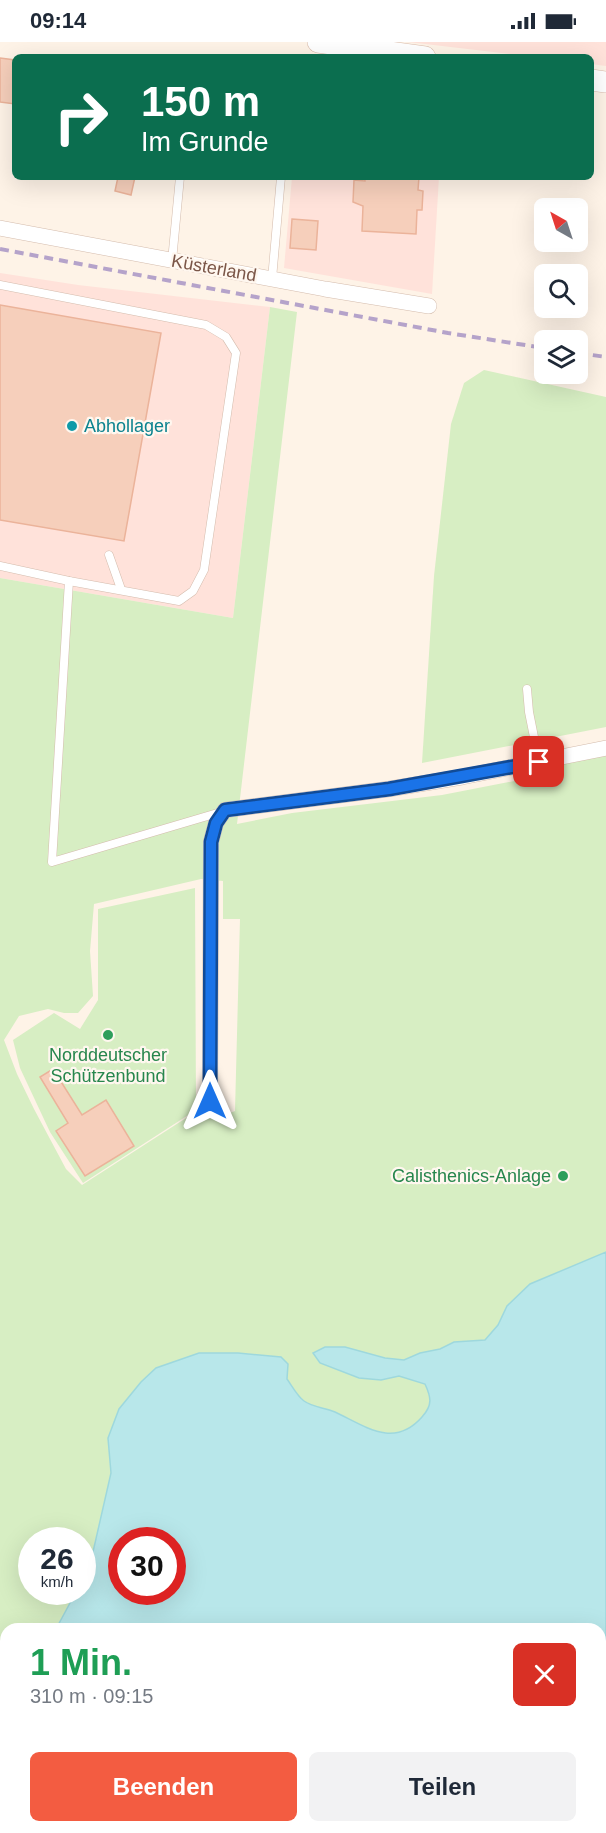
<!DOCTYPE html>
<html lang="de">
<head>
<meta charset="utf-8">
<style>
  :root { --surface:#fff; --page:#f2f2f3; --text:#1f2937; --muted:#747a83; --accent:#f35c41 }
  body { margin:0; font-family:Arial,sans-serif; background:var(--page); color:var(--text); height:100vh; display:flex; flex-direction:column; font-size:22px; white-space:nowrap }
  * { box-sizing:border-box; margin:0 }
  p { font-size:20px; color:var(--muted) }
  .icon { flex:none; width:33px; height:33px; fill:none; stroke:currentColor; stroke-width:2; stroke-linecap:round; stroke-linejoin:round }
  .map { position:relative; flex:1; overflow:hidden }
  .side { position:absolute; left:0px; top:1581px; width:606px; height:210px; display:flex; flex-direction:column; background:var(--surface); border-radius:18px 18px 0 0; box-shadow:0 6px 24px #0002 }
  .side>* { flex:none }
  .hud { position:absolute; left:12px; top:12px; width:582px; height:126px; border-radius:9px; box-shadow:0 6px 24px #0002; background:#0b6e4f; color:#fff; overflow:hidden }
  .needle { width:39px; rotate:321deg }
  .buttons { position:absolute; left:534px; top:156px; display:grid; gap:12px }
  .buttons a { display:grid; place-items:center; width:54px; height:54px; border-radius:9px; background:var(--surface); box-shadow:0 6px 24px #0002; font-size:30px }
  .speed { position:absolute; left:18px; top:1485px; display:flex; gap:12px; font-size:30px; font-weight:700; text-align:center }
  .speed>* { display:grid; place-content:center; width:78px; height:78px; border-radius:50%; background:var(--surface); box-shadow:0 6px 24px #0002; line-height:1 }
  .speed small { font-size:15px; font-weight:400 }
  .speed .limit { border:9px solid #d22; background:#fff; color:#111 }
  .pin { position:absolute; display:grid; place-items:center; width:51px; height:51px; color:#fff; margin:-26px; border-radius:12px; box-shadow:0 3px 9px #0006 }
  .me { position:absolute; width:66px; margin:-33px; rotate:0deg; stroke-linejoin:round; filter:drop-shadow(0 0 4px #0008) }
  .turn { display:flex; align-items:center; gap:21px; height:126px; padding:0 30px; font-size:27px }
  .turn .icon { width:78px; height:78px; stroke-width:2.5 }
  .turn b { display:block; font-size:42px; line-height:51px }
  .round { display:grid; place-items:center; flex:none; width:63px; height:63px; border-radius:9px; background:var(--page) }
  .overview { display:flex; align-items:center; justify-content:space-between; height:102px; padding:0 30px }
  h1 { font-size:36px; font-weight:600; line-height:45px; color:#1e9e55 }
  .action { display:flex; gap:12px; margin-top:auto; padding:12px 30px }
  .action a { flex:1; height:69px; border-radius:9px; background:var(--accent); color:#fff; font-size:24px; font-weight:600; line-height:69px; text-align:center }
  .action a+a { background:var(--page); color:var(--text) }
  .status { display:flex; justify-content:space-between; align-items:center; height:42px; padding:0 30px; background:var(--surface); direction:ltr }
  .status svg { height:16px; fill:currentColor }
  .map>svg:first-child { display:block }
  .commercial { fill:#ffe2da }
  .green { fill:#d7eec3; fill-rule:evenodd }
  .water { fill:#b8e7ea; stroke:#9ed8dd; stroke-width:1.5; fill-rule:evenodd }
  .building { fill:#f6cfbb; stroke:#ebb39a; stroke-width:1.5 }
  .lines { fill:none; stroke-linecap:round; stroke-linejoin:round }
  .lane-casing { stroke:#d4bcad; stroke-width:9 }
  .street-casing { stroke:#d4bcad; stroke-width:16 }
  .secondary-casing { stroke:#dabdad; stroke-width:22 }
  .lane { stroke:#fff; stroke-width:8 }
  .street { stroke:#fff; stroke-width:15 }
  .secondary { stroke:#fff; stroke-width:21 }
  .rail { stroke:#b5a3ca; stroke-width:4; stroke-dasharray:9 6; stroke-linecap:butt }
  .route-casing { stroke:#114b97; stroke-width:15 }
  .route { stroke:#1a73e8; stroke-width:10 }
  .culture-dot { fill:#0f9aa8; stroke:#fff7ef; stroke-width:2 }
  .leisure-dot { fill:#2e9e5b; stroke:#fff7ef; stroke-width:2 }
  .labels { text-anchor:middle; dominant-baseline:central; stroke-width:4.5; stroke-linejoin:round; paint-order:stroke }
  .street-label { font-size:18px; fill:#7b5648; stroke:#fff7ef }
  .culture-label { font-size:18px; fill:#0d838f; stroke:#fff7ef; text-anchor:start }
  .leisure-label { font-size:18px; fill:#27864d; stroke:#fff7ef }
</style>
</head>
<body>
<div class="status"><b>09:14</b><svg viewBox="0 0 49 12"><path d="M0 12V9h3v3zM5 12V6h3v6zM10 12V3h3v9zM15 12V0h3v12zM26 1h20v11H26zM47 4h2v5h-2z"/></svg></div>
<div class="map">
<svg width="606" height="1791" viewBox="0 0 606 1791">
  <rect width="100%" height="100%" fill="#fef3e7"/>
  <g class="commercial">
    <path d="M 408,0 L 606,0 L 606,24 L 591,22 L 591,15 L 535,15 Z"/>
    <path d="M 292,135 L 439,135 L 432,252 L 284,226 Z"/>
    <path d="M 0,231 L 78,243 L 270,265 L 233,576 L 0,536 Z"/>
  </g>
  <g class="green">
    <path d="M 270,265 L 297,270 L 237,782 L 292,771 L 442,753 L 535,735 L 573,718 L 606,711 L 606,1210 L 530,1242 L 507,1264 L 498,1283 L 485,1298 L 454,1300 L 440,1307 L 420,1311 L 404,1318 L 385,1316 L 345,1305 L 313,1311 L 321,1321 L 359,1336 L 381,1338 L 399,1334 L 425,1342 C 431,1355 433,1363 422,1375 C 394,1407 365,1384 335,1370 C 326,1366 312,1365 304,1359 C 298,1354 292,1344 287,1337 L 288,1322 L 281,1315 L 239,1311 L 199,1311 L 108,1396 L 111,1431 L 90,1523 L 83,1537 L 82,1498 L 32,1498 L 32,1550 L 76,1550 L 56,1587 L 6,1587 L 6,1643 L 0,1646 L 0,536 L 233,576 ZM 201,837 L 223,839 L 223,877 L 240,877 L 235,1069 L 222,1074 L 197,1069 L 82,1143 L 66,1127 L 34,1067 L 17,1032 L 4,998 L 19,974 L 48,967 L 64,971 L 78,971 L 93,954 L 90,909 L 94,862 Z"/>
    <path d="M 484,328 L 606,355 L 606,685 L 422,721 L 434,534 L 451,382 L 464,341 Z"/>
    <path d="M 195,846 L 196,1068 L 83,1141 L 50,1090 L 20,1026 L 13,998 L 54,971 L 80,987 L 98,958 L 98,867 Z"/>
    <path d="M 0,1719 L 6,1725 L 6,1785 L 13,1785 L 13,1791 L 0,1791 Z"/>
  </g>
  <g class="water">
    <path d="M 606,1210 L 606,1791 L 13,1791 L 13,1785 L 600,1785 L 600,1587 L 56,1587 L 76,1550 L 82,1550 L 83,1537 L 90,1523 L 111,1431 L 108,1396 L 119,1367 L 141,1340 L 156,1326 L 199,1311 L 238,1311 L 281,1315 L 288,1322 L 287,1337 C 292,1344 298,1355 304,1359 C 312,1365 326,1366 335,1370 C 365,1384 394,1407 422,1375 C 433,1363 431,1355 425,1342 L 399,1334 L 381,1338 L 359,1336 L 320,1321 L 313,1311 L 325,1305 L 345,1305 L 385,1316 L 404,1318 L 420,1311 L 440,1307 L 454,1300 L 485,1298 L 498,1283 L 507,1264 L 530,1242 ZM 122,1498 L 172,1498 L 172,1550 L 122,1550 Z"/>
    <path d="M 6,1643 L 6,1725 L 0,1719 L 0,1646 Z"/>
  </g>
  <g class="building">
    <path d="M 0,16 L 15,18 L 15,62 L 0,60 Z"/>
    <path d="M 118,135 L 135,135 L 131,153 L 115,149 Z"/>
    <path d="M 365,135 L 419,135 L 418,148 L 423,149 L 422,168 L 417,168 L 416,192 L 362,189 L 363,164 L 353,160 L 354,138 L 365,139 Z"/>
    <path d="M 292,177 L 318,179 L 316,208 L 290,206 Z"/>
    <path d="M 0,263 L 161,291 L 124,499 L 0,478 Z"/>
    <path d="M 53,1027 L 82,1073 L 106,1058 L 134,1104 L 85,1134 L 56,1089 L 68,1081 L 40,1035 Z"/>
  </g>
  <g class="lines">
    <defs>
      <g id="lane">
        <path d="M 172,219 L 180,135"/>
        <path d="M 272,237 L 281,135"/>
        <path d="M 0,243 L 206,283 L 226,295 L 236,311 L 204,528 L 193,549 L 179,559 L 69,539 L 0,524"/>
        <path d="M 109,513 L 121,547"/>
        <path d="M 69,539 L 52,820 L 221,770"/>
        <path d="M 527,647 L 529,670 L 539,720"/>
      </g>
      <g id="street">
        <path d="M 0,186 L 325,247 L 429,264"/>
        <path d="M 210,1059 L 211,800 L 216,781 L 225,768 L 389,747 L 462,735 L 606,706"/>
      </g>
      <g id="secondary">
        <path d="M 318,0 L 425,15"/>
        <path d="M 591,38 L 606,40"/>
      </g>
    </defs>
    <use href="#lane" class="lane-casing"/>
    <use href="#street" class="street-casing"/>
    <use href="#secondary" class="secondary-casing"/>
    <use href="#lane" class="lane"/>
    <use href="#street" class="street"/>
    <use href="#secondary" class="secondary"/>
    <g class="rail">
      <path d="M 0,207 L 448,291 L 544,306"/>
      <path d="M 578,311 L 606,315"/>
    </g>
  </g>
  <g class="lines">
    <defs>
      <path id="route" d="M 210,1059 L 211,800 L 216,781 L 225,768 L 389,747 L 539,720"/>
    </defs>
    <use href="#route" class="route-casing"/>
    <use href="#route" class="route"/>
  </g>
  <circle class="culture-dot" cx="72" cy="384" r="6"/>
  <g class="leisure-dot">
    <circle cx="108" cy="993" r="6"/>
    <circle cx="563" cy="1134" r="6"/>
  </g>
  <g class="labels">
    <g class="street-label">
      <text transform="translate(214 226) rotate(10)">Küsterland</text>
    </g>
    <g class="culture-label">
      <text x="84" y="384">Abhollager</text>
    </g>
    <g class="leisure-label">
      <text x="108" y="1013">Norddeutscher<tspan x="108" dy="21">Schützenbund</tspan></text>
      <text x="551" y="1134" text-anchor="end">Calisthenics-Anlage</text>
    </g>
  </g>
</svg>
<div class="buttons">
<a><svg class="needle" viewBox="-14 -14 28 28"><path d="M0-13l5 13h-10z" fill="#e53935"/><path d="M0 13l5-13h-10z" fill="#747a83"/></svg></a>
<a><svg class="icon" aria-label="search" viewBox="0 0 24 24"><circle cx="10" cy="10" r="6"/><path d="M15 15l6 6"/></svg></a>
<a><svg class="icon" aria-label="layers" viewBox="0 0 24 24"><path d="M12 4l9 5-9 5-9-5zM3 14l9 5 9-5"/></svg></a>
</div>
<div class="speed"><div>26<small>km/h</small></div><div class="limit">30</div></div>
<div class="pin" style="left:539px;top:720px;background:#d93025"><svg class="icon" aria-label="arrive" viewBox="0 0 24 24"><path d="M6 21V4h12l-3 4 3 4H6"/></svg></div>
<svg class="me" style="left:210px;top:1059px" viewBox="-20 -20 40 40"><path d="M0-17L14 15 0 8-14 15z" fill="#1a73e8" stroke="#fff" stroke-width="4"/></svg>
<div class="hud">
<div class="turn"><svg class="icon" aria-label="right" viewBox="0 0 24 24"><path d="M7 20v-9h11M14 6l5 5-5 5"/></svg><div><b>150 m</b>Im Grunde</div></div>
</div>
<section class="side">
<div class="overview"><div><h1>1 Min.</h1><p>310 m · 09:15</p></div><a class="round" style="background:#d93025;color:#fff"><svg class="icon" aria-label="close" viewBox="0 0 24 24"><path d="M6 6l12 12M18 6L6 18"/></svg></a></div>
<div class="action"><a>Beenden</a><a>Teilen</a></div>
</section>
</div>
</body>
</html>
